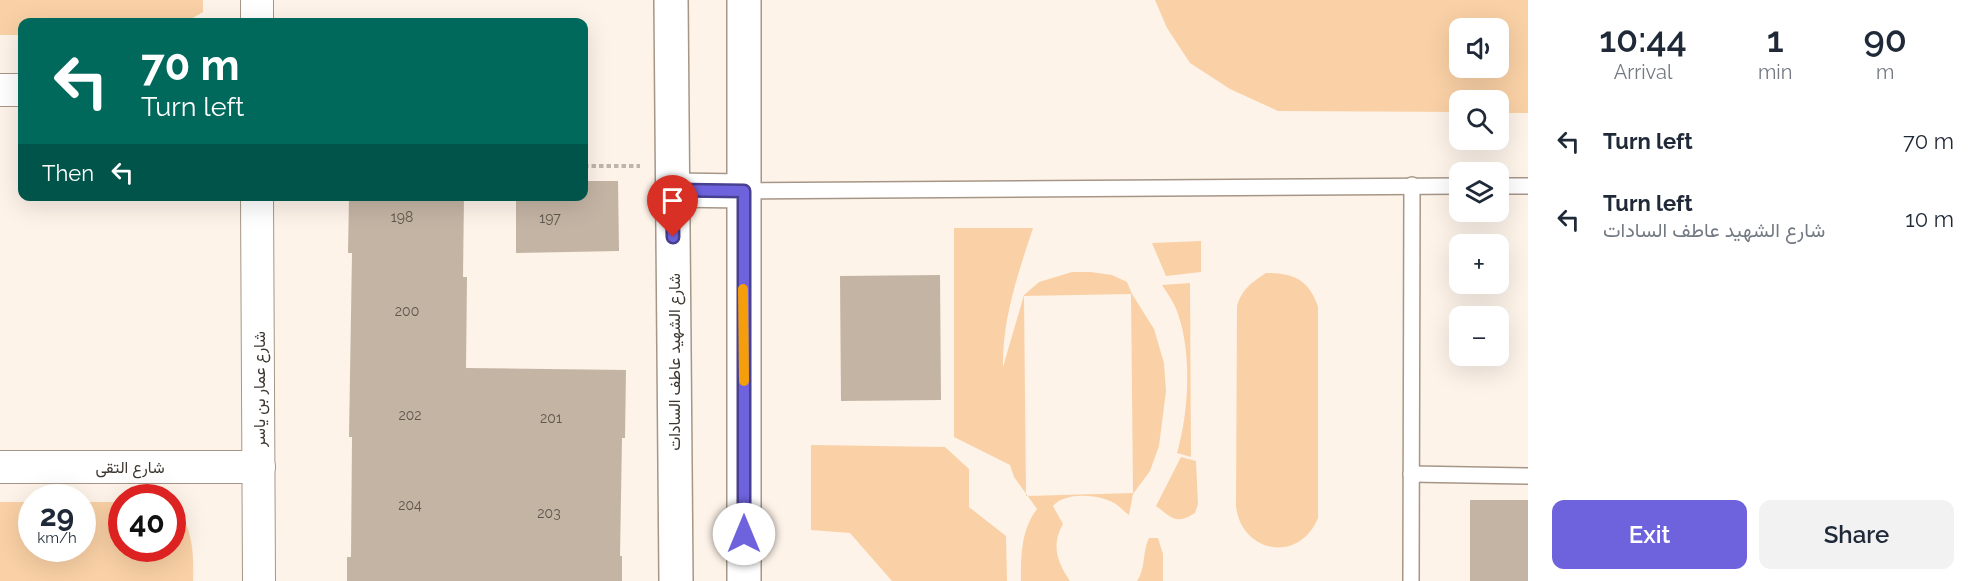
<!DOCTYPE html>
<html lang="en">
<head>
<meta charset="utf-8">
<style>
  :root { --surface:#fff; --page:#f2f2f3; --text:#1f2937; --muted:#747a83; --accent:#6f63dd }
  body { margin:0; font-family:Raleway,Vazirmatn,sans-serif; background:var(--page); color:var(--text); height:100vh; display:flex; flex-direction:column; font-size:22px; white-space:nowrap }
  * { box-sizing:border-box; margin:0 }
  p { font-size:20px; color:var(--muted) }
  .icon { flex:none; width:33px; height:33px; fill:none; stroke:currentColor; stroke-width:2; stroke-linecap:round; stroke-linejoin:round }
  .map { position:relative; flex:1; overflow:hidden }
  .sheet { display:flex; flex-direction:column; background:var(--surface); width:450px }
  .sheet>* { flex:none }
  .guide { position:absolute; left:18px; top:18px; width:570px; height:183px; border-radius:12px; box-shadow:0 6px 24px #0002; background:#00695c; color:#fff; overflow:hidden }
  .tools { position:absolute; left:1449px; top:18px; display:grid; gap:12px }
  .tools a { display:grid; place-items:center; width:60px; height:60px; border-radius:12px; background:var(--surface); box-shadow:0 6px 24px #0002; font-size:30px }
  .speed { position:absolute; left:18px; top:484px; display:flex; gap:12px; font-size:30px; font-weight:700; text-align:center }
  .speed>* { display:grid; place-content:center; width:78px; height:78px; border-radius:50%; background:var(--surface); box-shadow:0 6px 24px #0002; line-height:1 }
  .speed small { font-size:15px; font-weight:400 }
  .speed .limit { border:9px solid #d22; background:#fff; color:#111 }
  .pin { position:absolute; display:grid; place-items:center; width:51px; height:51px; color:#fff; margin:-62px -26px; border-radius:50% 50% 50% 0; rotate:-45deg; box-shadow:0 0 6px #0007 }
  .pin .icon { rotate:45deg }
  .me { position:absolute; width:66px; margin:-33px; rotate:0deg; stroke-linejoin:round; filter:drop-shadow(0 0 4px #0008) }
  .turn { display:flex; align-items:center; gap:21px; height:126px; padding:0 24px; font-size:27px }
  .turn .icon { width:78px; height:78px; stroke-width:2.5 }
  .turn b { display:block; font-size:42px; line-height:51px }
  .then { display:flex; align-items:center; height:57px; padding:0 24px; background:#0003; gap:12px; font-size:22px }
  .eta { display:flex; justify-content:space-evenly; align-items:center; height:102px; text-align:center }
  .eta b { font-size:36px; font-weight:600; line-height:42px }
  .primary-button { display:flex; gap:12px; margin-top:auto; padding:12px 24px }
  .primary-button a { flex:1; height:69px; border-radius:12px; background:var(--accent); color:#fff; font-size:24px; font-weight:600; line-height:69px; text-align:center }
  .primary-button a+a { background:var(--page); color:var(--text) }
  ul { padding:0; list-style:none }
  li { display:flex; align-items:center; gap:18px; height:78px; padding:0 24px }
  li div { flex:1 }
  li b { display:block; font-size:22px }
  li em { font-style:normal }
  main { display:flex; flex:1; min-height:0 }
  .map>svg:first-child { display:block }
  .green { fill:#fad1a6; fill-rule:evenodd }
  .building { fill:#c4b4a4 }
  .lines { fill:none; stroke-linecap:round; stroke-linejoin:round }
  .lane-casing { stroke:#a69687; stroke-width:18 }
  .street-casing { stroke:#a69687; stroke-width:34 }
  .secondary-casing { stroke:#a69687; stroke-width:36 }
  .path { stroke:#beb5ac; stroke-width:4; stroke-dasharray:4.5 3; stroke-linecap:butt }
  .lane { stroke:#fff; stroke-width:15 }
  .street { stroke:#fff; stroke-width:32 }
  .secondary { stroke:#fff; stroke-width:33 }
  .route-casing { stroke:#484090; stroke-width:15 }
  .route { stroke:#6f63dd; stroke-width:10 }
  .slow { stroke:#f59e0b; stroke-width:10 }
  .labels { text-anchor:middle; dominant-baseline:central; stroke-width:5; stroke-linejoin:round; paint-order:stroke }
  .number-label { font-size:14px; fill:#5f564d }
  .street-label { font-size:16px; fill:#3d3730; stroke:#fff }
</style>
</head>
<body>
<main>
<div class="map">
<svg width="1528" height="581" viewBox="0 0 1528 581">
  <rect width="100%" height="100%" fill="#fdf3e9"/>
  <g class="green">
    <path d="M 0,0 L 203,0 L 203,12 L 186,22 L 22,22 L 22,35 L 0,35 Z"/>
    <path d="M 1155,0 L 1528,0 L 1528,113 L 1499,113 L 1498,100 L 1460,100 L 1459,112 L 1278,111 L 1230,89 L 1190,63 L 1167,28 ZM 1460,28 L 1498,28 L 1498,68 L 1460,68 Z"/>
    <path d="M 954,228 L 1033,228 C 1018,274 1002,319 1003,367 L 1024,295 L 1039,282 L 1072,272 L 1091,272 L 1112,275 L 1127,282 L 1132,294 L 1154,329 L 1164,363 L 1166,391 L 1159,446 L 1150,471 L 1133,494 L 1129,515 C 1124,512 1119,505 1114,503 C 1098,494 1065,492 1053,506 L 1063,524 C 1051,545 1057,562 1070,581 L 1021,581 C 1021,555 1021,530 1037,509 L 1014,477 L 1010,465 L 954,437 ZM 1131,294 L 1133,493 L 1026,496 L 1024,296 Z"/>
    <path d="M 1201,241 L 1201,272 L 1166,276 L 1152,243 Z"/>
    <path d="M 1266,273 C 1294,273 1309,280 1318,307 L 1318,518 C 1299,564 1241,553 1236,506 L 1237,306 C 1242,289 1251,283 1266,273 Z"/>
    <path d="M 1190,283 L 1191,457 L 1177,453 C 1189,412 1192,354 1178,314 C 1175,304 1168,294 1162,285 Z"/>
    <path d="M 811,445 L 945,447 L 969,469 L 969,507 L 1006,536 L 1007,581 L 892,581 L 850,533 L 811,530 Z"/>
    <path d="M 1181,457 L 1196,461 L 1198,504 L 1195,513 C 1176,525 1172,518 1156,506 Z"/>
    <path d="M 0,502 L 31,502 L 32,549 L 82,549 L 83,502 L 121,502 L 122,549 L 172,549 L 173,507 L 178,509 C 193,531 194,555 193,581 L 0,581 Z"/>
    <path d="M 1149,538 L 1158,538 L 1163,554 L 1163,581 L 1137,581 C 1146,568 1142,552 1149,538 Z"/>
  </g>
  <g class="building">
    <path d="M 584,181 L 618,181 L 619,251 L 516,253 L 516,196 L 584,196 Z"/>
    <path d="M 349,196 L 464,196 L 463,277 L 467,277 L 466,368 L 626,370 L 625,438 L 622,438 L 620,556 L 622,556 L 622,581 L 347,581 L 347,557 L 351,557 L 352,437 L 349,437 L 352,253 L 348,253 Z"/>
    <path d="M 940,275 L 941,400 L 841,401 L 840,276 Z"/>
    <rect x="1470" y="500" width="58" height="81"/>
  </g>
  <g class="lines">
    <defs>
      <g id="lane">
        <path d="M 1498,186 L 1528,186"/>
        <path d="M 744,191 L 1460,186"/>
        <path d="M 1411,474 L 1528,476"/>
        <path d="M 1411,581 L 1412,185"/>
      </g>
      <g id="street">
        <path d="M 257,22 L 257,0"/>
        <path d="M 0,90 L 22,90"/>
        <path d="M 257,196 L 259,581"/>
        <path d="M 0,467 L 259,467"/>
      </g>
      <g id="secondary">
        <path d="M 671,0 L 676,581"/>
        <path d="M 673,190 L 744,191"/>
        <path d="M 744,581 L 744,0"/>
      </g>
    </defs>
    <use href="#lane" class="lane-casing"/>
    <use href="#street" class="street-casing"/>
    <use href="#secondary" class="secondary-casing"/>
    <path class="path" d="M 584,166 L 640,166"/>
    <use href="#lane" class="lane"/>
    <use href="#street" class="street"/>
    <use href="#secondary" class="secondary"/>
  </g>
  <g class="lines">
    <defs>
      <path id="route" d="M 673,237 L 672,190 L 744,191 L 744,534"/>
    </defs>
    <use href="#route" class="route-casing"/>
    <use href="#route" class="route"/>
    <path class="slow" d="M 743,289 L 744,381"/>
  </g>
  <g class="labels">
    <g class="number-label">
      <text x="402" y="217">198</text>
      <text x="550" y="218">197</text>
      <text x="407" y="311">200</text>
      <text x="410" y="415">202</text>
      <text x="551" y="418">201</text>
      <text x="410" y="505">204</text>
      <text x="549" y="513">203</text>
    </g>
    <g class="street-label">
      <text transform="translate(674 362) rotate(-90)">شارع الشهيد عاطف السادات</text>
      <text transform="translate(259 389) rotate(-90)">شارع عمار بن ياسر</text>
      <text x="130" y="467">شارع التقى</text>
    </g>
  </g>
</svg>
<div class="tools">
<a><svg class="icon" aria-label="sound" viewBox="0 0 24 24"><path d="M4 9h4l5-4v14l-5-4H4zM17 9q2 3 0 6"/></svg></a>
<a><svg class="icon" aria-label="search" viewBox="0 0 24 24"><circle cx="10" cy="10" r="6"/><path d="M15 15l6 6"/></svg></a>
<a><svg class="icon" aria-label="layers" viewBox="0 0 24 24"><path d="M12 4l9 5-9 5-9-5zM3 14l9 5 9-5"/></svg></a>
<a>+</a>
<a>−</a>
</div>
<div class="speed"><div>29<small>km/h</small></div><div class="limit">40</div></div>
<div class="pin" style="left:673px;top:237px;background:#d93025"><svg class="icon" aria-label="arrive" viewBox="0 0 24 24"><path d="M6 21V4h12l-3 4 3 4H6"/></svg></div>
<svg class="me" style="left:744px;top:534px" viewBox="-20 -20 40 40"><circle r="19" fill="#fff"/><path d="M0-13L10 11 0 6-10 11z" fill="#6f63dd"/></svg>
<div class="guide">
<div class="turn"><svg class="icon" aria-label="left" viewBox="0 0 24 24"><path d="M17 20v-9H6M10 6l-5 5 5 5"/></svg><div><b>70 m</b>Turn left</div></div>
<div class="then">Then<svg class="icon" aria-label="left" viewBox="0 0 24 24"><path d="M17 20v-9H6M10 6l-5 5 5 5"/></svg></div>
</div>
</div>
<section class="sheet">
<div class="eta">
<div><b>10:44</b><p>Arrival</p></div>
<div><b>1</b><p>min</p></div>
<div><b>90</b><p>m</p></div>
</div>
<ul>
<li><svg class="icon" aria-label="left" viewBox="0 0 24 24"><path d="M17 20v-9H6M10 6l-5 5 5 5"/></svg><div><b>Turn left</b></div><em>70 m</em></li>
<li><svg class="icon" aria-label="left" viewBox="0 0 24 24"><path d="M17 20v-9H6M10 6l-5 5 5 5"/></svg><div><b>Turn left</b><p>شارع الشهيد عاطف السادات</p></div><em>10 m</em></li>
</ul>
<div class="primary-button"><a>Exit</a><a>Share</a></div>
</section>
</main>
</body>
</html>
